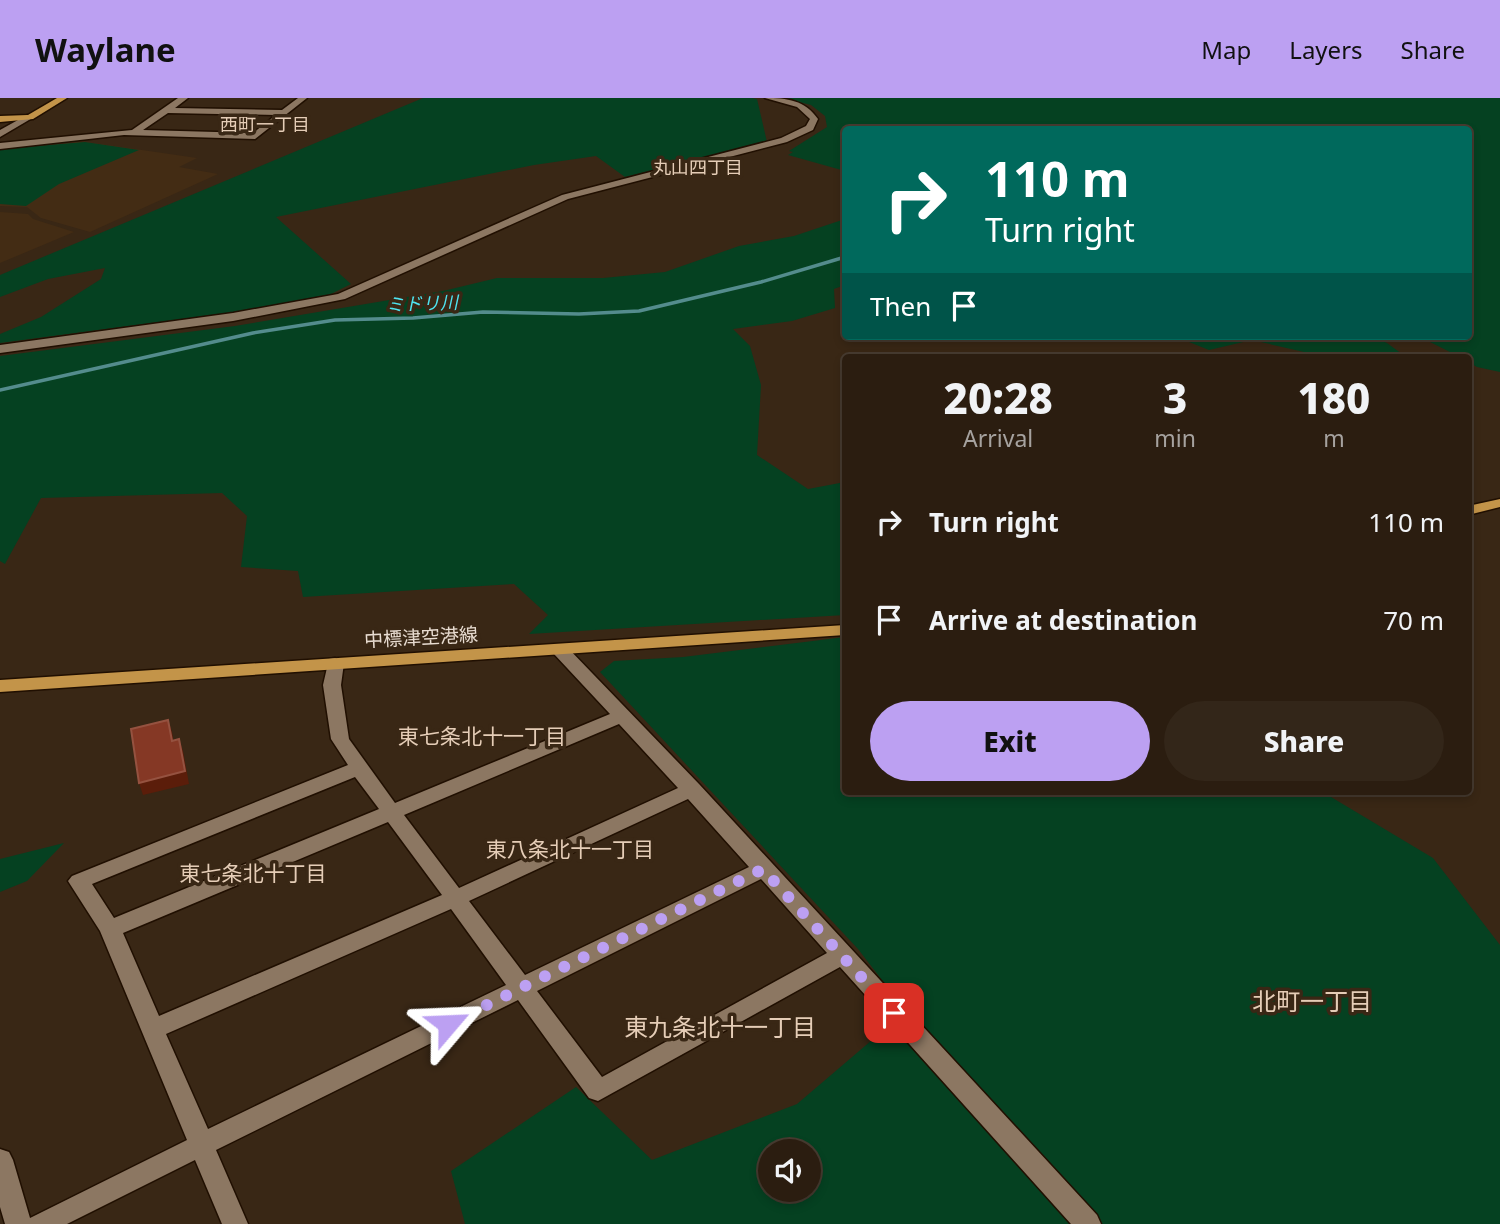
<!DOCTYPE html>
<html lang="en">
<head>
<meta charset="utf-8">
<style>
  :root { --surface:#2b1d10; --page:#332619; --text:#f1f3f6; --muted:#a6a29f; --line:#473b30; --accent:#bca0f2 }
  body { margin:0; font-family:"Noto Sans","Noto Sans JP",sans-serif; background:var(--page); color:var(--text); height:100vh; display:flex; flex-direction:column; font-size:26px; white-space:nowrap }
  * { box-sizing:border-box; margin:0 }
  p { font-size:23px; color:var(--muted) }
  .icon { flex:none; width:38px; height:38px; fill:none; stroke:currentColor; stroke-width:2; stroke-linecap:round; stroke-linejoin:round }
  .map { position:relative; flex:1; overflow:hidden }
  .drawer { position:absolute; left:842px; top:256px; width:630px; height:441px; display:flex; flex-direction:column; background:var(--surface); border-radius:7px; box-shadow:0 4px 10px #0003,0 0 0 2px var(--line) }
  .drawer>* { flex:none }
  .banner { position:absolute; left:842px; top:28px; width:630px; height:214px; border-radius:7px; box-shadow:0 4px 10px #0003,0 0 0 2px var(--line); background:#00695c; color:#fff; overflow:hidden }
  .fabs { position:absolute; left:758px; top:1041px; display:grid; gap:14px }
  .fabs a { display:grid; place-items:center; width:63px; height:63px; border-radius:50%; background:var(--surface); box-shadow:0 4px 10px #0003,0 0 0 2px var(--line); font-size:35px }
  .pin { position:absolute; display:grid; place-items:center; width:60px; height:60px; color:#fff; margin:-30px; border-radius:14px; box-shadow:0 4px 10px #0006 }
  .me { position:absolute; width:77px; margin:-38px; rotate:64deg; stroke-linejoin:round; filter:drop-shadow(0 0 5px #0008) }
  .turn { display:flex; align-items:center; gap:24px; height:147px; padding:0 28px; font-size:32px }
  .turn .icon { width:91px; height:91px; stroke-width:2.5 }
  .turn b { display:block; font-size:49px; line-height:60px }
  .then { display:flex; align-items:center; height:66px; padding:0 28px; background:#0003; gap:14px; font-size:26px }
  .eta { display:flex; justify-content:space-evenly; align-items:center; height:119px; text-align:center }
  .eta b { font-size:42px; font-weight:800; line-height:49px }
  .action { display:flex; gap:14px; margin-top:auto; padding:14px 28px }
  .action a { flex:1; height:80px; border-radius:42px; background:var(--accent); color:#111; font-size:28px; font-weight:800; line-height:80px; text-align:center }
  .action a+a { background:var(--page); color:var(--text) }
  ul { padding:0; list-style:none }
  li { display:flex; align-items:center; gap:21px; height:98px; padding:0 28px }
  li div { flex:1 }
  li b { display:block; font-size:26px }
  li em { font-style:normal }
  header { display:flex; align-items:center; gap:42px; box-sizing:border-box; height:98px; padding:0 35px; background:var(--accent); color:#111 }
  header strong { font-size:33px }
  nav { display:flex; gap:38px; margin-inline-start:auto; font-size:24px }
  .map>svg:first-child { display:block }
  .built { fill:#432c14 }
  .green { fill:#054121; fill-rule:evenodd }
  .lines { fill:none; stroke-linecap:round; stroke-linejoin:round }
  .stream { stroke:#548c8d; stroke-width:3.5 }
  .minor-casing { stroke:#200f01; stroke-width:3 }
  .major-casing { stroke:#200f01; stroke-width:3 }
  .minor { fill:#8c7762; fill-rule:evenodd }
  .major { fill:#c39449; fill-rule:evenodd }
  .shaded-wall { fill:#5b1d0a }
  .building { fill:#853825; stroke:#955240; stroke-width:2 }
  .route { stroke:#bca0f2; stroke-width:12; stroke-dasharray:0 21.6 }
  .labels { text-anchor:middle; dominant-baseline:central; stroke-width:7; stroke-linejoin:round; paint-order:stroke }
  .far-neighbourhood-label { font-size:18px; fill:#e5cdb7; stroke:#392715 }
  .far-water-label { font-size:18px; font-style:italic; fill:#4ee5f1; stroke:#392715 }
  .street-label { font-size:19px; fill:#e8dcd1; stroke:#392715 }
  .neighbourhood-label { font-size:21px; fill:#e5cdb7; stroke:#392715 }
  .near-neighbourhood-label { font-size:24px; fill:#e5cdb7; stroke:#392715 }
</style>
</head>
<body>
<header>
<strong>Waylane</strong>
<nav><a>Map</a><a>Layers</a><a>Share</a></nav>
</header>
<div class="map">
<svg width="1500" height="1126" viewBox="0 0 1500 1126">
  <rect width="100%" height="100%" fill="#392715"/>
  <g class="built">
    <path d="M 80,43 L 197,60 L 179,69 L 218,76 L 90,134 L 41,120 L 27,109 L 0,108 L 0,50 Z"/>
    <path d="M 0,114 L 28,116 L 33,121 L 74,134 L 0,165 Z"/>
  </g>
  <g class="green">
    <path d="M 423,0 L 752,0 L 757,1 L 767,44 L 625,79 L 596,58 L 534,67 L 276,119 L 351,186 L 329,197 L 242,213 L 0,245 L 0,236 L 41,219 L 101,181 L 105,170 L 48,181 L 0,199 L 0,177 Z"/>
    <path d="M 783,0 L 1500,0 L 1500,274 L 1477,269 L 1468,264 L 1468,259 L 1460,259 L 1418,238 L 1468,238 L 1468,32 L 845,32 L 845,73 L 788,57 L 793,54 L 789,53 L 827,29 L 825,18 L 811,7 Z"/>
    <path d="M 85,44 L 139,52 L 59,86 L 26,108 L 0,106 L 0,51 Z"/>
    <path d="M 845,121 L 845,187 L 834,191 L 835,210 L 792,223 L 733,231 L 750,248 L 761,287 L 757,357 L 808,391 L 845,384 L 845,517 L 529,536 L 548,517 L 514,486 L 303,499 L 298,473 L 241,469 L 247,418 L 222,395 L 41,400 L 5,466 L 0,463 L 0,258 L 235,228 L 443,193 L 497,180 L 603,180 L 665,174 L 739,148 L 794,138 Z"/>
    <path d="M 1174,238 L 1370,238 L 1387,245 L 1402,256 L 1392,259 L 1326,259 L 1252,242 L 1209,252 Z"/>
    <path d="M 845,539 L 845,693 L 1321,693 L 1433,760 L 1500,847 L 1500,1126 L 465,1126 L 451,1073 L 576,989 L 652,1062 L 797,1006 L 906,913 L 858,851 L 600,574 L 614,563 L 683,559 ZM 770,1054 L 808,1054 L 808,1092 L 770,1092 Z"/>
    <path d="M 64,745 L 27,783 L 0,794 L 0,761 Z"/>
  </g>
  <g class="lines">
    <path class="stream" d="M 0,292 L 253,235 L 335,222 L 413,220 L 483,214 L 579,216 L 639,213 L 761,184 L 845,159"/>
    <defs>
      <g id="minor">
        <path d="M 178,0 L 188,0 L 175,10 L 282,12 L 298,0 L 307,0 L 255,41 L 124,37 L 0,51 L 0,45 L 132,32 ZM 168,15 L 276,17 L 253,35 L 143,32 Z"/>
        <path d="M 765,0 C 787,0 805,2 818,21 L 813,32 L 787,44 L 568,101 L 345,201 L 233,223 L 0,255 L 0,247 L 233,215 L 338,196 L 562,97 L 781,40 L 806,28 L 810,21 L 797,9 Z"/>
        <path d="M 27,17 L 34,19 L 0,39 L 0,32 Z"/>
        <path d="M 560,547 L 566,548 L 699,686 L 1097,1117 L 1101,1126 L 1071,1126 L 840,869 L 598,1003 L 589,1000 L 518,902 L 216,1052 L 248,1126 L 222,1126 L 195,1062 L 67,1126 L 5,1126 L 0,1109 L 0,1051 L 9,1054 L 13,1062 L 30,1120 L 187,1042 L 100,833 L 68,783 L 72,778 L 348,667 L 331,641 L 323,587 L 329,561 L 335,560 L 344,565 L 341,587 L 349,641 L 395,705 L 610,616 L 554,556 L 551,552 L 554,548 ZM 619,626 L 678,690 L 459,790 L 404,717 ZM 355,679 L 379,711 L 114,820 L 92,786 ZM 688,701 L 749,769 L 525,877 L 469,803 ZM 388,724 L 442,797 L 159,918 L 123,835 ZM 761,781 L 827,855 L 602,979 L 537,893 ZM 451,811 L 506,887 L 208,1031 L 166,936 Z"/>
      </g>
      <g id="major">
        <path d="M 57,0 L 67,0 L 33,21 L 0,24 L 0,18 L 28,17 Z"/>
        <path d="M 1500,401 L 1500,409 L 1468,417 L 1468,408 Z"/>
        <path d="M 845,527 L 845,537 L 0,594 L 0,582 Z"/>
      </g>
    </defs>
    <use href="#minor" class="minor-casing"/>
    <use href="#major" class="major-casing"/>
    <use href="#minor" class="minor"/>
    <use href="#major" class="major"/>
  </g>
  <g class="shaded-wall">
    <path d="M 168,622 L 172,634 L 176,655 L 172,643 Z"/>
    <path d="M 179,641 L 183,653 L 189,686 L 143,697 L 139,685 Z"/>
  </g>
  <path class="building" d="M 168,622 L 172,643 L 179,641 L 185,673 L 139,685 L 131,631 Z"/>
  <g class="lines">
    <path class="route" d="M 448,926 L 763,771 L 894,915"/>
  </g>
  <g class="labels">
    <g class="far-neighbourhood-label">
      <text x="265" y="26">西町一丁目</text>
      <text x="698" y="69">丸山四丁目</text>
    </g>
    <g class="far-water-label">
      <text transform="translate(422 205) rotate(-2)">ミドリ川</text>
    </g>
    <g class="street-label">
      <text transform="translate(421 539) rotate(-3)">中標津空港線</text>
    </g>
    <g class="neighbourhood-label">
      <text x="482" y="638">東七条北十一丁目</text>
      <text x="570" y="751">東八条北十一丁目</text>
      <text x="253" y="775">東七条北十丁目</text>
    </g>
    <g class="near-neighbourhood-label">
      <text x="1312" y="902">北町一丁目</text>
      <text x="720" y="928">東九条北十一丁目</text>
    </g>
  </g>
</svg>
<div class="fabs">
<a><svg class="icon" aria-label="sound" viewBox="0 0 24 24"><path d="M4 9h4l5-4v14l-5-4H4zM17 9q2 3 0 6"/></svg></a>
</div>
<div class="pin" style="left:894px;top:915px;background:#d93025"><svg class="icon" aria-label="arrive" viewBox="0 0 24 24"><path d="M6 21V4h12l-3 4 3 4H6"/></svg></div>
<svg class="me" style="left:448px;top:926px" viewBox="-20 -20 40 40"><path d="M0-17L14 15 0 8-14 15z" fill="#bca0f2" stroke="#fff" stroke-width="4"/></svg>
<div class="banner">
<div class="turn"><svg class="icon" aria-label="right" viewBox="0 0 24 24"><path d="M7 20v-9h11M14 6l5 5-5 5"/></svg><div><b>110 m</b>Turn right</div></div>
<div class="then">Then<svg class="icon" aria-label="arrive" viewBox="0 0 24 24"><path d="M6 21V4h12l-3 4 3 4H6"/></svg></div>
</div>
<section class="drawer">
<div class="eta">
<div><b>20:28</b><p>Arrival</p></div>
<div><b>3</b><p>min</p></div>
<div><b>180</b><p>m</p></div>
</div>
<ul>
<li><svg class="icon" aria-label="right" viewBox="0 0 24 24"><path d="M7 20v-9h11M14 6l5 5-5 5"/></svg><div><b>Turn right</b></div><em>110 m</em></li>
<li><svg class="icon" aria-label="arrive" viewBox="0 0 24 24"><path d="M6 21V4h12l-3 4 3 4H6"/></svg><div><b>Arrive at destination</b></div><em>70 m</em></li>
</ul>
<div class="action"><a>Exit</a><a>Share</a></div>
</section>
</div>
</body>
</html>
